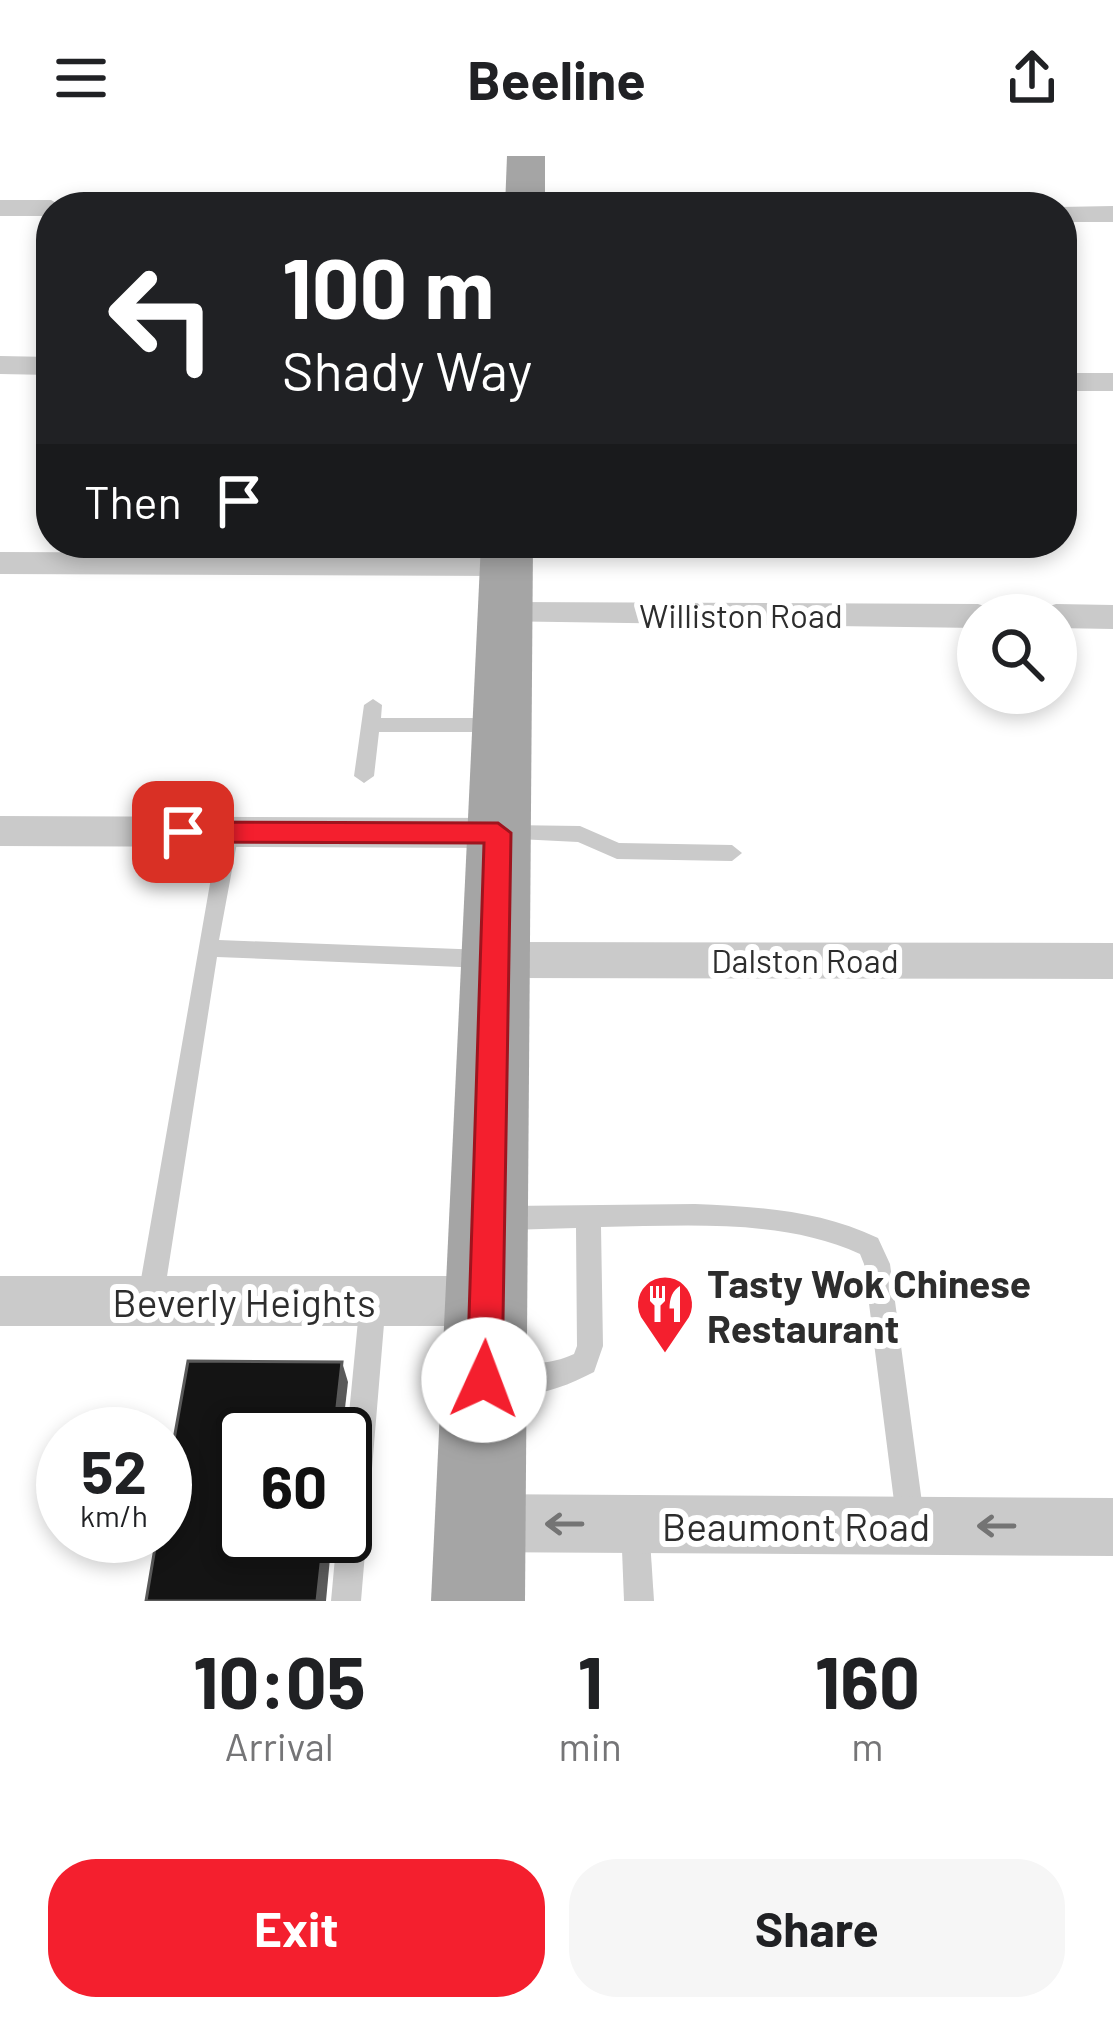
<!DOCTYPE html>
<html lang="en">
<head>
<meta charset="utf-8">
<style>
  :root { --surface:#fff; --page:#f6f6f6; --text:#202124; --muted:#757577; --accent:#f41f2e }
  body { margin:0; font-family:Barlow,sans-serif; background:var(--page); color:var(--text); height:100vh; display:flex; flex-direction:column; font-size:45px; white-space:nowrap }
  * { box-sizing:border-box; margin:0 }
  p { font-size:39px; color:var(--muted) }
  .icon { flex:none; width:66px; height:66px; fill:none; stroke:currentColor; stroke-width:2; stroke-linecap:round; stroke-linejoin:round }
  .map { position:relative; height:1445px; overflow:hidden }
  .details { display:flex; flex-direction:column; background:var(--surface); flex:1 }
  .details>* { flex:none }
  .guide { position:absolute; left:36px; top:36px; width:1041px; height:366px; border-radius:48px; box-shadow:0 6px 18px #0003; background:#202124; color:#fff; overflow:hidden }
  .tools { position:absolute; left:957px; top:438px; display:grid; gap:24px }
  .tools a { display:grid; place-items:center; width:120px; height:120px; border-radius:50%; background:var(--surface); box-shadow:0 6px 18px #0003; font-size:60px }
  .speed { position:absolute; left:36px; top:1251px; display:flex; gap:24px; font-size:60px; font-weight:700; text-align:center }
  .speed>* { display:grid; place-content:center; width:156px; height:156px; border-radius:50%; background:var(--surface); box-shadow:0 6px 18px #0003; line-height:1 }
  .speed small { font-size:30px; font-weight:400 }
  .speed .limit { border:6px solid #111; border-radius:18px; background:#fff; color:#111 }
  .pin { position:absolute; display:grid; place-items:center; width:102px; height:102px; color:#fff; margin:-51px; border-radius:24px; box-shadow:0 6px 18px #0006 }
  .me { position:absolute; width:132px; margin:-66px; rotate:2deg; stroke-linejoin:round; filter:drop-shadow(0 0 9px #0008) }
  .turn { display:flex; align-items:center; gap:42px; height:252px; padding:0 48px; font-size:54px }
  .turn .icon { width:156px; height:156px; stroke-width:2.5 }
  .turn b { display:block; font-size:84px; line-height:102px }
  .then { display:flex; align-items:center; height:114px; padding:0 48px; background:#0003; gap:24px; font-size:45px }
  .eta { display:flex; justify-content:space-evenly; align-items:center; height:204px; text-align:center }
  .eta b { font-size:72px; font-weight:700; line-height:84px }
  .primary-button { display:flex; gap:24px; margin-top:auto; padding:24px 48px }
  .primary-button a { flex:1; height:138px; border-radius:48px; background:var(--accent); color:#fff; font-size:48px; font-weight:700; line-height:138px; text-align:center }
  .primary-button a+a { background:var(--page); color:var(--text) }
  header { display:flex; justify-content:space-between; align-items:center; height:156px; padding:0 48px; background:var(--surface); font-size:54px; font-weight:700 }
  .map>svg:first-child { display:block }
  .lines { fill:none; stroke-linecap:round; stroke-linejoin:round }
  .lane { fill:#cacaca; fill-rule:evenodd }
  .street { fill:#cacaca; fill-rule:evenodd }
  .primary { fill:#a5a5a5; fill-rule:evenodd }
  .shaded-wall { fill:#5a5a5a }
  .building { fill:#141414; stroke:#5a5a5a; stroke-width:3 }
  .oneway { stroke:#747474 }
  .route { fill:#f41f2e; stroke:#9f141e; stroke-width:3 }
  .labels { text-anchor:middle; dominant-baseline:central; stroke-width:12; stroke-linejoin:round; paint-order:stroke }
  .street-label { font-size:33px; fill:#2d2d2d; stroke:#fff }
  .near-poi-label { font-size:39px; font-weight:bold; fill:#2d2d2d; stroke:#fff; text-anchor:start }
  .near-street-label { font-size:39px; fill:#2d2d2d; stroke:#fff }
</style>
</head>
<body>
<header><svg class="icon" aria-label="menu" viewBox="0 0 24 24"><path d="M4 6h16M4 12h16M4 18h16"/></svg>Beeline<svg class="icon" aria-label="share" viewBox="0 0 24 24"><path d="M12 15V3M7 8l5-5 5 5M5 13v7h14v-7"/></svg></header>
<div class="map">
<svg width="1113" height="1445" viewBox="0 0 1113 1445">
  <rect width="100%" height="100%" fill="#fff"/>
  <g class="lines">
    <g class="lane">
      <path d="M 391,387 L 407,387 L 403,413 L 391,413 Z"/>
      <path d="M 373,543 L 382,549 L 381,562 L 496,562 L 506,569 L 496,576 L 379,576 L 374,620 L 364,627 L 354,620 L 364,549 Z"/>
      <path d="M 229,668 L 239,676 L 219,784 L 485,794 L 493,797 L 496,803 L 493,809 L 485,812 L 217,801 L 163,1146 L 159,1155 L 150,1159 L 141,1155 L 137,1146 L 219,676 Z"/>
      <path d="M 504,669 L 580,670 L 619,687 L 732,689 L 742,697 L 732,705 L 617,703 L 578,686 L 497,682 L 494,677 L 497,672 Z"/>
      <path d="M 695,1048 C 759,1051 819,1054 878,1082 L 890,1108 L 925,1369 L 921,1379 L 911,1383 L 901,1379 L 897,1369 L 864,1108 L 860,1098 C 783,1062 684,1070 601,1071 L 603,1190 L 594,1216 C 563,1232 525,1247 491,1234 L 487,1224 L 491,1214 C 520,1203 542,1213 574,1198 L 577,1190 L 576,1072 L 504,1074 L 495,1070 L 491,1062 L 495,1054 L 504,1050 Z"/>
      <path d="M 373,1131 L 382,1135 L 386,1144 L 361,1445 L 331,1445 L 337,1380 L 345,1380 L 345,1299 L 360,1144 L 364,1135 Z"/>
      <path d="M 635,1354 L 645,1358 L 649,1368 L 654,1445 L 624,1445 L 621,1368 L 625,1358 Z"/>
    </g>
    <g class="street">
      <path d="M 525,41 L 534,44 L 536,51 L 216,51 L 229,43 Z"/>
      <path d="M 0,44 L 51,44 L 63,51 L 51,51 L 51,60 L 0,60 Z"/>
      <path d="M 1113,50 L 1113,66 L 1062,66 L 1059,51 Z"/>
      <path d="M 0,200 L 51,201 L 51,219 L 0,218 Z"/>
      <rect x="1062" y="217" width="51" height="18"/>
      <path d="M 0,396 L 506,398 L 518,401 L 523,409 L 518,417 L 506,420 L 0,418 Z"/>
      <path d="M 505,446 L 978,448 L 991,452 L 995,459 L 978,459 L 978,472 L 492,465 L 487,457 L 492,449 Z"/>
      <path d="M 1056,448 L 1113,449 L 1113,473 L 1056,472 L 1056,459 L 1039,459 L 1043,452 Z"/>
      <path d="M 0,660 L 498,662 L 512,666 L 518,677 L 512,688 L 498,692 L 0,690 Z"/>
      <path d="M 498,786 L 1113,787 L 1113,823 L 498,822 L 482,816 L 476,804 L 482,792 Z"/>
      <path d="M 0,1120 L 488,1120 L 507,1127 L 514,1145 L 507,1163 L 488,1170 L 0,1170 Z"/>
      <path d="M 480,1338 L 1113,1342 L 1113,1400 L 480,1396 L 460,1387 L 451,1367 L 460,1347 Z"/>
    </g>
    <g class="primary">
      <path d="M 507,0 L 545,0 L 545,51 L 505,51 Z"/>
      <path d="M 481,387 L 533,387 L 525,1445 L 431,1445 Z"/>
    </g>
  </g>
  <g class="shaded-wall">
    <path d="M 342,1206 L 348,1226 L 342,1278 L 334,1278 Z"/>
    <path d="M 324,1380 L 332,1380 L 326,1445 L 317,1445 Z"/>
  </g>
  <path class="building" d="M 188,1205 L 342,1206 L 334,1278 L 243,1278 L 243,1380 L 324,1380 L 317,1445 L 146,1445 L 157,1380 L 165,1380 L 165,1334 Z"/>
  <defs><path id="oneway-shaft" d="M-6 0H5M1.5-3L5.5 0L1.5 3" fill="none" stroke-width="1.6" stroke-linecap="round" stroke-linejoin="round" transform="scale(3)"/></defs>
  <g class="oneway">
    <use href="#oneway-shaft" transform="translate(564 1368) rotate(-180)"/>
    <use href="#oneway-shaft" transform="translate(996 1370) rotate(-180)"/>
  </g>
  <path class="route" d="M 183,666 L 498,667 L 511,677 L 502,1224 L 497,1236 L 484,1242 L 472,1236 L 467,1224 L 484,687 L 183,686 L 170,676 Z"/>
  <defs>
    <symbol id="restaurant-pin" viewBox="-11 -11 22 30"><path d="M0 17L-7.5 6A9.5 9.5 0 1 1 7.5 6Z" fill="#f41f2e" stroke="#fff"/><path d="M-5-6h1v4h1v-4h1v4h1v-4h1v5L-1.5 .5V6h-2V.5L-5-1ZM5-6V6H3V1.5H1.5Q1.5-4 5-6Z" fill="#fff"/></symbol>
  </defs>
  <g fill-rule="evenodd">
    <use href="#restaurant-pin" x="632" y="1115" width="66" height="90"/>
  </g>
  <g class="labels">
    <g class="street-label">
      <text x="741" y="459">Williston Road</text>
      <text x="805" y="804">Dalston Road</text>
    </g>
    <g class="near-poi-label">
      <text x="707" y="1126">Tasty Wok Chinese<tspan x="707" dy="45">Restaurant</tspan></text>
    </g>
    <g class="near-street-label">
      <text x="244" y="1145">Beverly Heights</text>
      <text x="796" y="1369">Beaumont Road</text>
    </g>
  </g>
</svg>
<div class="tools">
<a><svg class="icon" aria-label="search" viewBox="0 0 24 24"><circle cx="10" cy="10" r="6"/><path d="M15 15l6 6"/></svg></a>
</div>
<div class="speed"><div>52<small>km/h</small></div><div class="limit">60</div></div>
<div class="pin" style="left:183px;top:676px;background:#d93025"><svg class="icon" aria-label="arrive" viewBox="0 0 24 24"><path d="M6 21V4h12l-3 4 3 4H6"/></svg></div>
<svg class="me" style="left:484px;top:1224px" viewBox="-20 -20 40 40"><circle r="19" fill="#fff"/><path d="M0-13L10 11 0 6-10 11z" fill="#f41f2e"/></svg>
<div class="guide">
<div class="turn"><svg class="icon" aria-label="left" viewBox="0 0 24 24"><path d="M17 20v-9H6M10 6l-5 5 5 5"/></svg><div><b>100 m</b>Shady Way</div></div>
<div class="then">Then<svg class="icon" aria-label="arrive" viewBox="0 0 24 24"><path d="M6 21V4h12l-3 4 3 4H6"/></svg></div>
</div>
</div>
<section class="details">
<div class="eta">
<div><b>10:05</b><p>Arrival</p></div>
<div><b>1</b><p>min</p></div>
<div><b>160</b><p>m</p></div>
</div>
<div class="primary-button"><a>Exit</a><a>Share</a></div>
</section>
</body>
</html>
